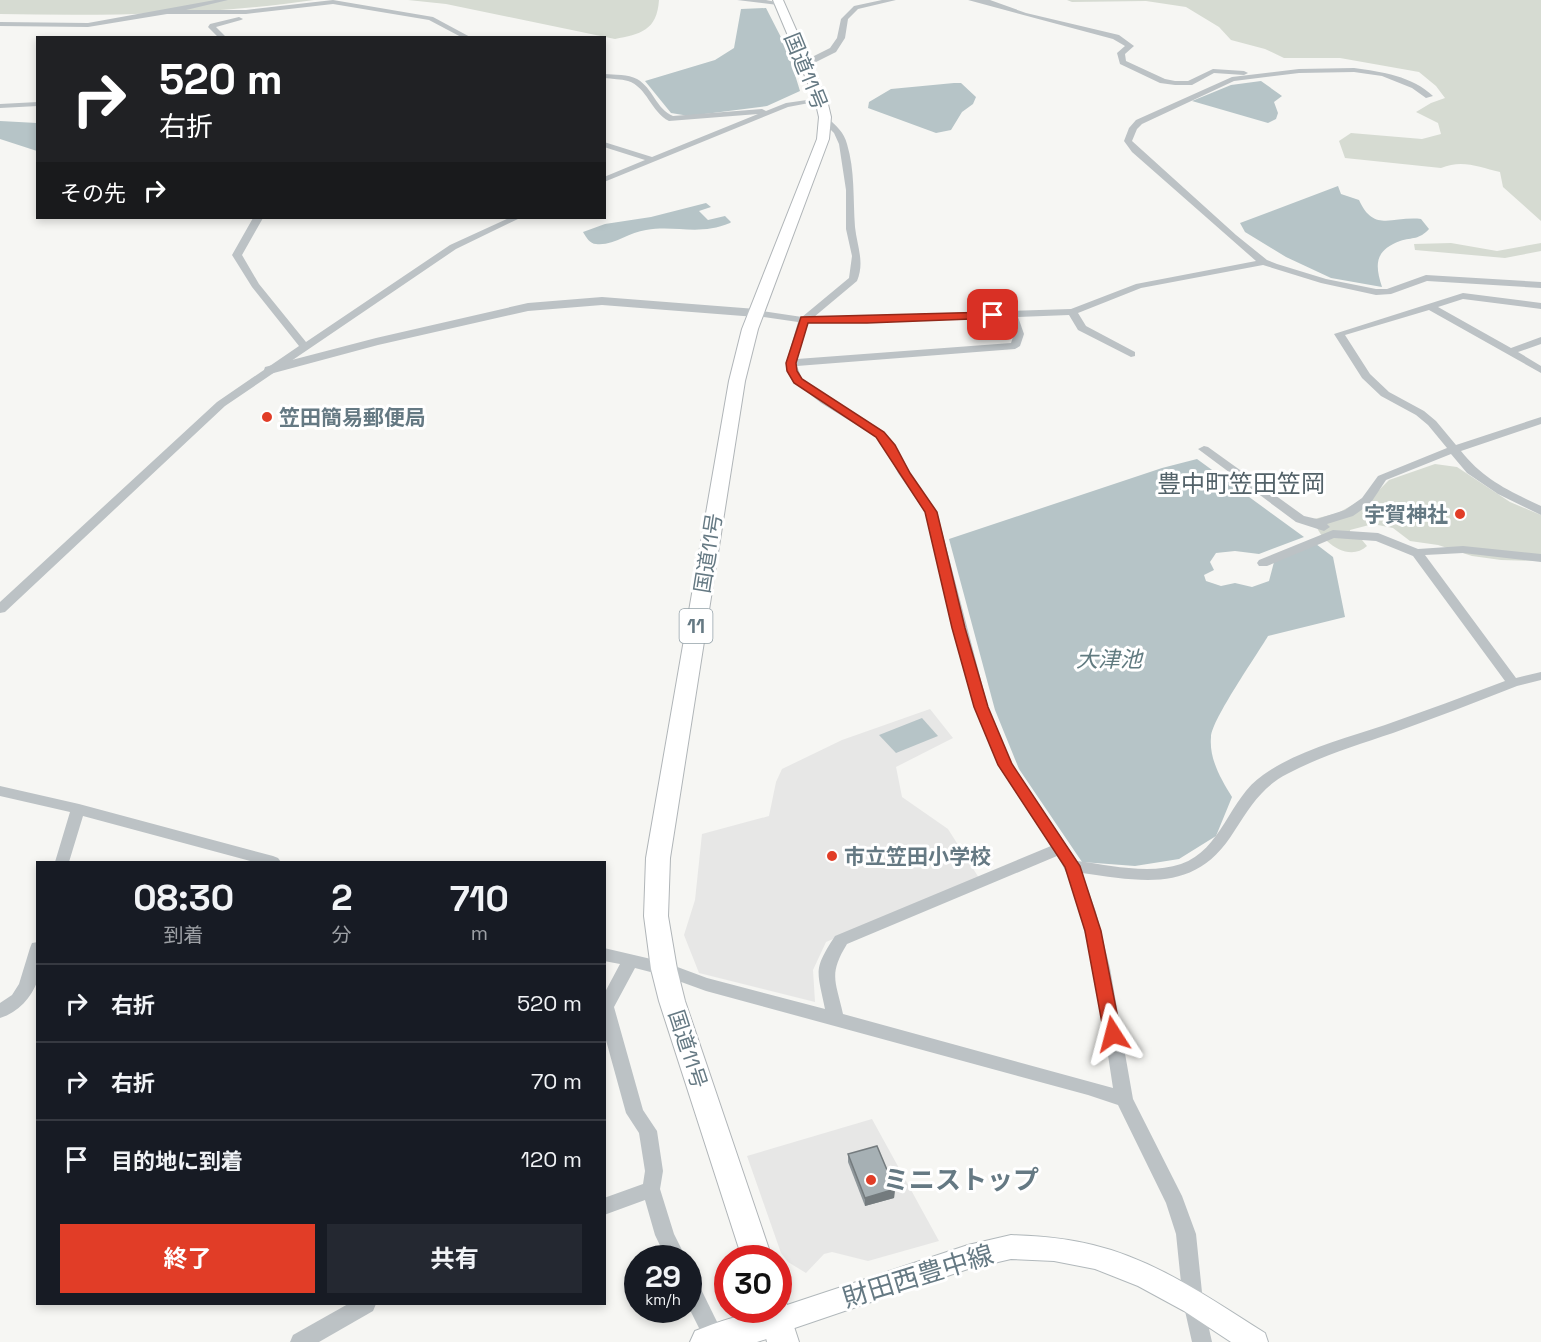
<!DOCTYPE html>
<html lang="ja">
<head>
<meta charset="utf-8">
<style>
  :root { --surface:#171b24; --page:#242831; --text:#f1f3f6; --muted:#9ea1a6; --line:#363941; --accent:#e13d27 }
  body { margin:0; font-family:"Space Grotesk","Noto Sans JP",sans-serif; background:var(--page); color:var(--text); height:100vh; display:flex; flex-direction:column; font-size:22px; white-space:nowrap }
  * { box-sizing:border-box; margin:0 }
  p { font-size:20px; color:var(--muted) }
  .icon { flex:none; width:33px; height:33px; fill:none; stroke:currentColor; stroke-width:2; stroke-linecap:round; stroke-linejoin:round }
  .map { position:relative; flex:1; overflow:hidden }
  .details { position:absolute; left:36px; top:861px; width:570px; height:444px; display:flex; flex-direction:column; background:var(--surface); border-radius:0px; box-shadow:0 3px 9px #0003 }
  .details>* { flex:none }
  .hud { position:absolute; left:36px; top:36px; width:570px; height:183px; border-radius:0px; box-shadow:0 3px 9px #0003; background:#202124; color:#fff; overflow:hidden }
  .speed { position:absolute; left:624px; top:1245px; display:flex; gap:12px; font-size:30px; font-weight:700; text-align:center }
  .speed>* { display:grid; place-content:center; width:78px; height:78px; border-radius:50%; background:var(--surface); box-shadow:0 3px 9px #0003; line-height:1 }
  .speed small { font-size:15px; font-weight:400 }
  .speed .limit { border:9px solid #d22; background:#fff; color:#111 }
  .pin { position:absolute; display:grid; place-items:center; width:51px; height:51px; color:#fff; margin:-26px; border-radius:12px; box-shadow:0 3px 9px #0006 }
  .me { position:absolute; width:66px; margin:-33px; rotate:351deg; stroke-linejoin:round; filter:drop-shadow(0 0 4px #0008) }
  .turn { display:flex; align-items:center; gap:21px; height:126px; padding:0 24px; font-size:27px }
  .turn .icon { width:78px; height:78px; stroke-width:2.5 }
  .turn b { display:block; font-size:42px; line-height:51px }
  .then { display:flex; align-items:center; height:57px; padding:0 24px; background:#0003; gap:12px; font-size:22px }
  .eta { display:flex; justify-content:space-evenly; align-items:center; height:102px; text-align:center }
  .eta b { font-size:36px; font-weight:700; line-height:42px }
  .action { display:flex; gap:12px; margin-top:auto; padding:12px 24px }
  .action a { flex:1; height:69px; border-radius:0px; background:var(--accent); color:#fff; font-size:24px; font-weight:700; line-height:69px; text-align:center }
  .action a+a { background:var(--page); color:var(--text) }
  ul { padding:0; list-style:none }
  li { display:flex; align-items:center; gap:18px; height:78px; padding:0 24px; border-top:2px solid var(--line) }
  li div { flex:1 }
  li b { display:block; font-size:22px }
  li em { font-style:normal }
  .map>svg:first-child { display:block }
  .built { fill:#e7e7e6 }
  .green { fill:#d6dbd2 }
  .water { fill:#b6c4c7 }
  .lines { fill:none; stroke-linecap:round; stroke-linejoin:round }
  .secondary-casing { stroke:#b1b8bb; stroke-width:2 }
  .primary-casing { stroke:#b0b6b9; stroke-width:2 }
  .trunk-casing { stroke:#b0b5b8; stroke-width:2 }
  .minor { fill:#bcc2c5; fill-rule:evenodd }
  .tertiary { fill:#bcc2c5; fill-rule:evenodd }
  .secondary { fill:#fff; fill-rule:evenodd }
  .primary { fill:#fff; fill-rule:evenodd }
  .trunk { fill:#fff; fill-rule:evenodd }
  .wall { fill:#8f979b }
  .shaded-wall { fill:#747b7e }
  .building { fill:#a6b0b4; stroke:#747b7e; stroke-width:1.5 }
  .route { fill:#e13d27; stroke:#922819; stroke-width:1.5 }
  .poi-dot { fill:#e13d27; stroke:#fff; stroke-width:2 }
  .labels { text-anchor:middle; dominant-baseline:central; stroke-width:6; stroke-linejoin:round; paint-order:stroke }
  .shield { fill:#fff; stroke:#93a1a8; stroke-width:1.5 }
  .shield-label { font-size:20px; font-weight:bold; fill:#657983 }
  .street-label { font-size:21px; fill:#657983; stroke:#fff }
  .poi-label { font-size:21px; font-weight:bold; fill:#657983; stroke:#fff; text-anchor:start }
  .water-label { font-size:22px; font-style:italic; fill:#617b80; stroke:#fff }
  .quarter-label { font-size:24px; fill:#536269; stroke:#fff }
  .near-poi-label { font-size:26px; font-weight:bold; fill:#657983; stroke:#fff; text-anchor:start }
  .near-street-label { font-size:26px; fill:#657983; stroke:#fff }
</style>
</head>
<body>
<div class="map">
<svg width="1541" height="1342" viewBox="0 0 1541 1342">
  <rect width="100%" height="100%" fill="#f6f6f3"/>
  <g class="built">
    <path d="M 930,709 L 953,738 L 896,767 L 902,797 L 948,829 L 979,878 L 826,942 L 813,970 L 815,1002 L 699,973 L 684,935 L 695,900 L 702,834 L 769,816 L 776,782 L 782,769 L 842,740 Z"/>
    <path d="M 872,1119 L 939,1241 L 868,1261 L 832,1252 L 824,1254 L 806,1273 L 788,1262 L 781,1253 L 747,1156 Z"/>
  </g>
  <g class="green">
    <path d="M 0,0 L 314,0 C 211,15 105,16 0,14 Z"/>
    <path d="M 332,0 L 659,0 C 657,31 640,34 615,39 L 446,4 L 408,0 Z"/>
    <path d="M 1067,0 L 1541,0 L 1541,221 L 1503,187 L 1500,172 C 1479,167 1462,159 1441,168 L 1345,158 L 1339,141 L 1351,133 L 1422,139 L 1441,134 L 1438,123 L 1416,112 L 1431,103 L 1445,98 L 1436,86 L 1419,72 L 1340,58 L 1284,58 L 1265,49 L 1231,40 L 1219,27 L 1186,7 L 1146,1 L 1072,2 Z"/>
    <path d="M 1451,243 L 1497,251 L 1541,243 L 1541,251 L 1505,258 L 1415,250 L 1414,244 Z"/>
    <path d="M 1435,464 L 1457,467 L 1510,502 L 1541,515 L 1541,561 L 1501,560 L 1472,556 L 1438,545 L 1410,541 L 1393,528 L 1373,524 L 1350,530 L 1350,534 L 1362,540 L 1367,546 C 1348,564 1317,539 1314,519 L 1338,513 L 1379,490 L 1389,480 Z"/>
  </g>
  <g class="water">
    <path d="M 766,8 L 787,49 L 800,91 L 767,106 L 689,116 L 671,113 L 645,81 L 715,60 L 734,48 L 741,9 Z"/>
    <path d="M 1261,81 L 1282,96 L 1274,102 L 1278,113 L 1276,119 L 1268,123 L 1192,101 L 1231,85 Z"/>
    <path d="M 954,83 L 961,83 L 976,97 L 973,104 L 962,112 L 951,130 L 936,133 L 868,108 L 869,102 L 891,89 Z"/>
    <path d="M 0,121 L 37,123 L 37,151 L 0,139 Z"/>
    <path d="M 1338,186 L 1341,194 L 1359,200 C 1374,233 1392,216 1421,219 L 1429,229 C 1419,240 1413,237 1400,241 C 1374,251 1375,265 1382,287 L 1331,278 L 1286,257 L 1245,232 L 1240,223 Z"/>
    <path d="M 706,203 L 711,207 L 699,211 L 708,220 L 725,216 L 731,222 L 730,223 C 699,236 676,225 646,230 C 629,232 614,246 596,244 C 590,244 586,237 583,232 L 605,224 L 651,217 Z"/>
    <path d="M 1197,459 L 1304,537 L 1259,554 L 1235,551 L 1216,553 L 1210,562 L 1214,570 L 1204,575 L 1206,581 L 1221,586 L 1235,583 L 1252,587 L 1269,581 L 1274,562 L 1316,544 L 1333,557 L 1345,617 L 1268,636 C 1257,655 1212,719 1211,737 C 1209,759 1221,779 1232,797 L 1216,836 L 1179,859 L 1135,866 L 1082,862 L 1019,769 L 995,710 L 949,539 L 1162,468 Z"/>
    <path d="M 922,718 L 938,736 L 896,753 L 879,735 Z"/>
  </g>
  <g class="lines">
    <defs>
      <path id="secondary" d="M 1011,1235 C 1039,1236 1066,1238 1093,1245 C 1156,1260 1211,1299 1265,1333 L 1268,1342 L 1231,1342 L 1184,1311 L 1138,1286 L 1095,1269 L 1054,1261 L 1011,1259 L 968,1269 L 777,1334 L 768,1330 L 764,1321 L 768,1312 L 778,1308 L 968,1245 Z"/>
      <path id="primary" d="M 778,1307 L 788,1310 L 793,1321 L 788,1332 L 757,1342 L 690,1342 L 695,1331 C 720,1321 751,1310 778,1310 Z"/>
      <g id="trunk">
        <path d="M 773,0 L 783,0 L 827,100 L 831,117 L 829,139 L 758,329 L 745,381 L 670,858 L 668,916 L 677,969 L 685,1001 L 772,1258 L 742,1258 L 659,1001 L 651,969 L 644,916 L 646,858 L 729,381 L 742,329 L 817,139 L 819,117 L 815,100 Z"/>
        <path d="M 778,1297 L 785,1299 L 799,1342 L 767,1342 L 759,1310 L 778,1310 Z"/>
      </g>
    </defs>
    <use href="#secondary" class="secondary-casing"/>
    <use href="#primary" class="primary-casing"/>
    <use href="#trunk" class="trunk-casing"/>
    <g class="minor">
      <path d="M 215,0 L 228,0 L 186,10 L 246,10 L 333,0 L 433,17 L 472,38 L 463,38 L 429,20 L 333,4 L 246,14 L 167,14 L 88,27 L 0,26 L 0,22 L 88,23 Z"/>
      <path d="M 737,0 L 766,0 L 781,3 L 778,5 Z"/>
      <path d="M 882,0 L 896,0 L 858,9 L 848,19 L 845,38 L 836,52 L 808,66 L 802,66 L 802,62 L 830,48 L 837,38 L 841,19 L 854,6 Z"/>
      <path d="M 968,0 L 990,0 L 1026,13 L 1119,35 L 1134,46 L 1125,54 L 1126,61 L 1165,79 L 1175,81 L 1188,81 L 1213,69 L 1244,71 L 1248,73 L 1244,75 L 1214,73 L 1192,85 L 1175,85 L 1160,83 L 1120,64 L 1117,53 L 1125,46 L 1113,39 Z"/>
      <path d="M 239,17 L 243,19 L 241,20 L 216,27 L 227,38 L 219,38 L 208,27 L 210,24 Z"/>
      <path d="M 1354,68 C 1382,72 1412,76 1433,96 L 1426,98 L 1412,88 L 1382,76 L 1354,72 L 1299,73 L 1234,81 L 1142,124 L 1137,129 L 1132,141 L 1236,235 L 1267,260 L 1277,264 L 1326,279 L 1376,289 L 1387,289 L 1426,275 L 1541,282 L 1541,288 L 1427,281 L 1391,294 L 1376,295 L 1321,283 L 1263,265 L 1141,288 L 1078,313 L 1086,326 L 1135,352 L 1135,356 L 1131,357 L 1078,330 L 1069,315 L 1018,317 L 1024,334 L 1020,346 L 1015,349 L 797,366 L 802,379 L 829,399 L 884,433 L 895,445 L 910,473 L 937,512 L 988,707 L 1012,764 L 1077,861 C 1109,865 1149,875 1181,864 C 1222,850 1229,798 1263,775 C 1298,750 1344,739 1385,725 C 1425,711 1465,696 1505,681 L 1413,556 L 1376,541 L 1334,538 L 1267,566 L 1259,566 L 1257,563 L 1259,560 L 1333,530 L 1378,533 L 1418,549 L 1463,546 L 1541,554 L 1541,562 L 1463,553 L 1425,555 L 1516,678 L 1541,672 L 1541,680 L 1517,686 C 1476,702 1435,718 1393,733 C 1357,745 1321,756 1287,774 C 1262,787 1250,807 1235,830 C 1197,893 1146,882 1082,873 L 1096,912 L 1110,968 L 1133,1099 L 1182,1196 L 1196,1234 L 1203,1302 L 1212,1342 L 1192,1342 L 1183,1302 L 1176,1234 L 1166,1203 L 1118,1105 L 1088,1095 L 706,991 L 662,975 L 635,968 L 614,1007 L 643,1110 L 657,1131 L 663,1171 L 660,1189 L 674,1234 L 686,1258 L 666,1258 L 655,1235 L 645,1200 L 604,1215 L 604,1198 L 643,1184 L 645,1171 L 639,1133 L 626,1113 L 604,1033 L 604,994 L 620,964 L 604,961 L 604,948 L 664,962 L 707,978 L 825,1009 C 817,970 813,970 835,936 L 1051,846 L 998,765 L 974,707 L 952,628 L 925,512 L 898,473 L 884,446 L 876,437 L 821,403 L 793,381 L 787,371 L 786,363 L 798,322 L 756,316 L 751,313 L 756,310 L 802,317 L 849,278 L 852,256 L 846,229 L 846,190 L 839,144 L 834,133 L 821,120 L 828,118 C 836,126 844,132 847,144 C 855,170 853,199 855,227 C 857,246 865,262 857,281 L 814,317 L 1071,309 L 1136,284 L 1256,261 L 1132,152 L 1124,141 L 1129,128 L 1136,120 L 1232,77 L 1299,69 ZM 1008,317 L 1014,334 L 1011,343 L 797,359 L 808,323 ZM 1057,856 C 1072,879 1079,907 1085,934 C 1098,984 1105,1036 1113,1088 L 843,1014 C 836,981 828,975 847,944 Z"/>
      <path d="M 604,74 C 615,75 628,74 637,79 C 653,88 656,109 673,116 L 762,109 L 766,111 L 786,103 L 821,98 L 825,100 L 788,107 L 604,182 L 604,177 L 645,160 L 604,147 L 604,142 L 652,157 L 758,114 L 669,121 C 651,112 647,87 628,81 C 621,79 612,79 604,78 Z"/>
      <path d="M 38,102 L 38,106 L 0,108 L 0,104 Z"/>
      <path d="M 253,218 L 263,218 L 242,255 L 259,284 L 306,342 L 450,245 L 509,218 L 520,218 L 456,249 L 225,406 L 5,612 L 0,613 L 0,602 L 217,402 L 299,346 L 252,287 L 232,255 Z"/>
      <path d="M 1463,293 L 1541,303 L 1541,309 L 1463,299 L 1438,307 L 1511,348 L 1541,337 L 1541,344 L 1518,352 L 1541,366 L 1541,373 L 1429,310 L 1345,335 L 1370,374 L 1389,392 L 1424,411 L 1436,421 L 1456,445 L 1541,417 L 1541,424 L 1461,451 C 1483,479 1509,491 1541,506 L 1541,515 L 1498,494 L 1467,473 L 1451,454 L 1386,480 L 1370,504 L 1353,516 L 1327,524 L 1330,527 L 1324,531 L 1296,522 L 1198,449 L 1204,446 L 1208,447 L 1304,516 L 1317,519 L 1345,510 L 1362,498 L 1378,476 L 1447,448 L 1428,425 L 1416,415 L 1381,396 L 1362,378 L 1334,334 Z"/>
      <path d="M 0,786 L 79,804 L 273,856 L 278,858 L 281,862 L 254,862 L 83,816 L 69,862 L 55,862 L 70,812 L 0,796 Z"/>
      <path d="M 38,942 L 38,980 C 31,998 19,1012 0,1018 L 0,1003 L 12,995 L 19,984 L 30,948 L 32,943 Z"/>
      <path d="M 688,1275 L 695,1277 L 722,1332 L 725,1339 L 724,1342 L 706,1342 L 688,1306 Z"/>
      <path d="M 348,1304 L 376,1304 L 373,1311 L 319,1342 L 290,1342 L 293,1335 Z"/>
    </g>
    <path class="tertiary" d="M 602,297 L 756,309 L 762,313 L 756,317 L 602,305 L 528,311 L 378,345 L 270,374 L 264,370 L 265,367 L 376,338 L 528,303 Z"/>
    <use href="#secondary" class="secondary"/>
    <use href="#primary" class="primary"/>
    <use href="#trunk" class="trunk"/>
  </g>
  <path class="wall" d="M 848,1154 L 895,1189 L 894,1198 L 865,1206 L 848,1162 Z"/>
  <path class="shaded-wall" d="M 895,1189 L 894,1198 L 865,1206 L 865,1198 Z"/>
  <path class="building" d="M 877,1146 L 895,1189 L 865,1198 L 848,1154 Z"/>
  <path class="route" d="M 993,312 L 997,313 L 997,318 L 867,323 L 808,323 L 796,363 L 797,371 L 802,379 L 884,432 L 895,445 L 910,473 L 937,512 L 965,628 L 988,707 L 1012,764 L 1080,866 L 1101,931 L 1121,1034 L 1119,1039 L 1113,1041 L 1106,1039 L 1104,1034 L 1085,931 L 1065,867 L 998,765 L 974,707 L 952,628 L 925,512 L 876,437 L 794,383 L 787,371 L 786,363 L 801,317 Z"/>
  <g class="poi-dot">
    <circle cx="267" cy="417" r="6"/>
    <circle cx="1460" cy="514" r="6"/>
    <circle cx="832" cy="856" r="6"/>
    <circle cx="871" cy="1180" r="6"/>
  </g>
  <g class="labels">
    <rect class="shield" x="679.5" y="609" width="33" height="34" rx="4.5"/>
    <g class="shield-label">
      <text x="696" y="626">11</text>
    </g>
    <g class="street-label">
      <text transform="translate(806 71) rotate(68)">国道11号</text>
      <text transform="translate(708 553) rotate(-81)">国道11号</text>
      <text transform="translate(688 1049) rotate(72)">国道11号</text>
    </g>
    <g class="poi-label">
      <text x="279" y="417">笠田簡易郵便局</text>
      <text x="1448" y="514" text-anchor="end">宇賀神社</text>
      <text x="844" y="856">市立笠田小学校</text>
    </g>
    <g class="water-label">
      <text x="1109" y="659">大津池</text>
    </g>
    <g class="quarter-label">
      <text x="1241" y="483">豊中町笠田笠岡</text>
    </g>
    <g class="near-poi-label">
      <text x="883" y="1180">ミニストップ</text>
    </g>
    <g class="near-street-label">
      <text transform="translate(918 1276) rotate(-17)">財田西豊中線</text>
    </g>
  </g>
</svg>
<div class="speed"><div>29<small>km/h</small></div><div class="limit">30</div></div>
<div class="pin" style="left:993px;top:315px;background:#d93025"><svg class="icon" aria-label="arrive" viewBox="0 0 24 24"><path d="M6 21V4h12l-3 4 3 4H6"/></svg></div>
<svg class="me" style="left:1113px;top:1034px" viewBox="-20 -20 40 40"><path d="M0-17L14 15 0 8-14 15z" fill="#e13d27" stroke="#fff" stroke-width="4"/></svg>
<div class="hud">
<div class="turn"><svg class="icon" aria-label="right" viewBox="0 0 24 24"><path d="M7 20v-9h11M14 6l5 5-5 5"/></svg><div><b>520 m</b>右折</div></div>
<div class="then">その先<svg class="icon" aria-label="right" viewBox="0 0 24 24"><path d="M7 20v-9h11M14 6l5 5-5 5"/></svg></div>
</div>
<section class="details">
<div class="eta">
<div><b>08:30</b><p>到着</p></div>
<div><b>2</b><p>分</p></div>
<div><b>710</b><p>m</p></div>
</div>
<ul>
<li><svg class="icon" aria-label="right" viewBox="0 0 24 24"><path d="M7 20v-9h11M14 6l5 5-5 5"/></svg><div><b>右折</b></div><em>520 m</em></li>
<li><svg class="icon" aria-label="right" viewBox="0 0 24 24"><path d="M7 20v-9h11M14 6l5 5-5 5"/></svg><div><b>右折</b></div><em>70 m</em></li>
<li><svg class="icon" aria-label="arrive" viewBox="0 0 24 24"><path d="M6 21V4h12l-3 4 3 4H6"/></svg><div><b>目的地に到着</b></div><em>120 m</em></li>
</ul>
<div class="action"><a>終了</a><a>共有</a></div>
</section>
</div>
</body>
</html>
